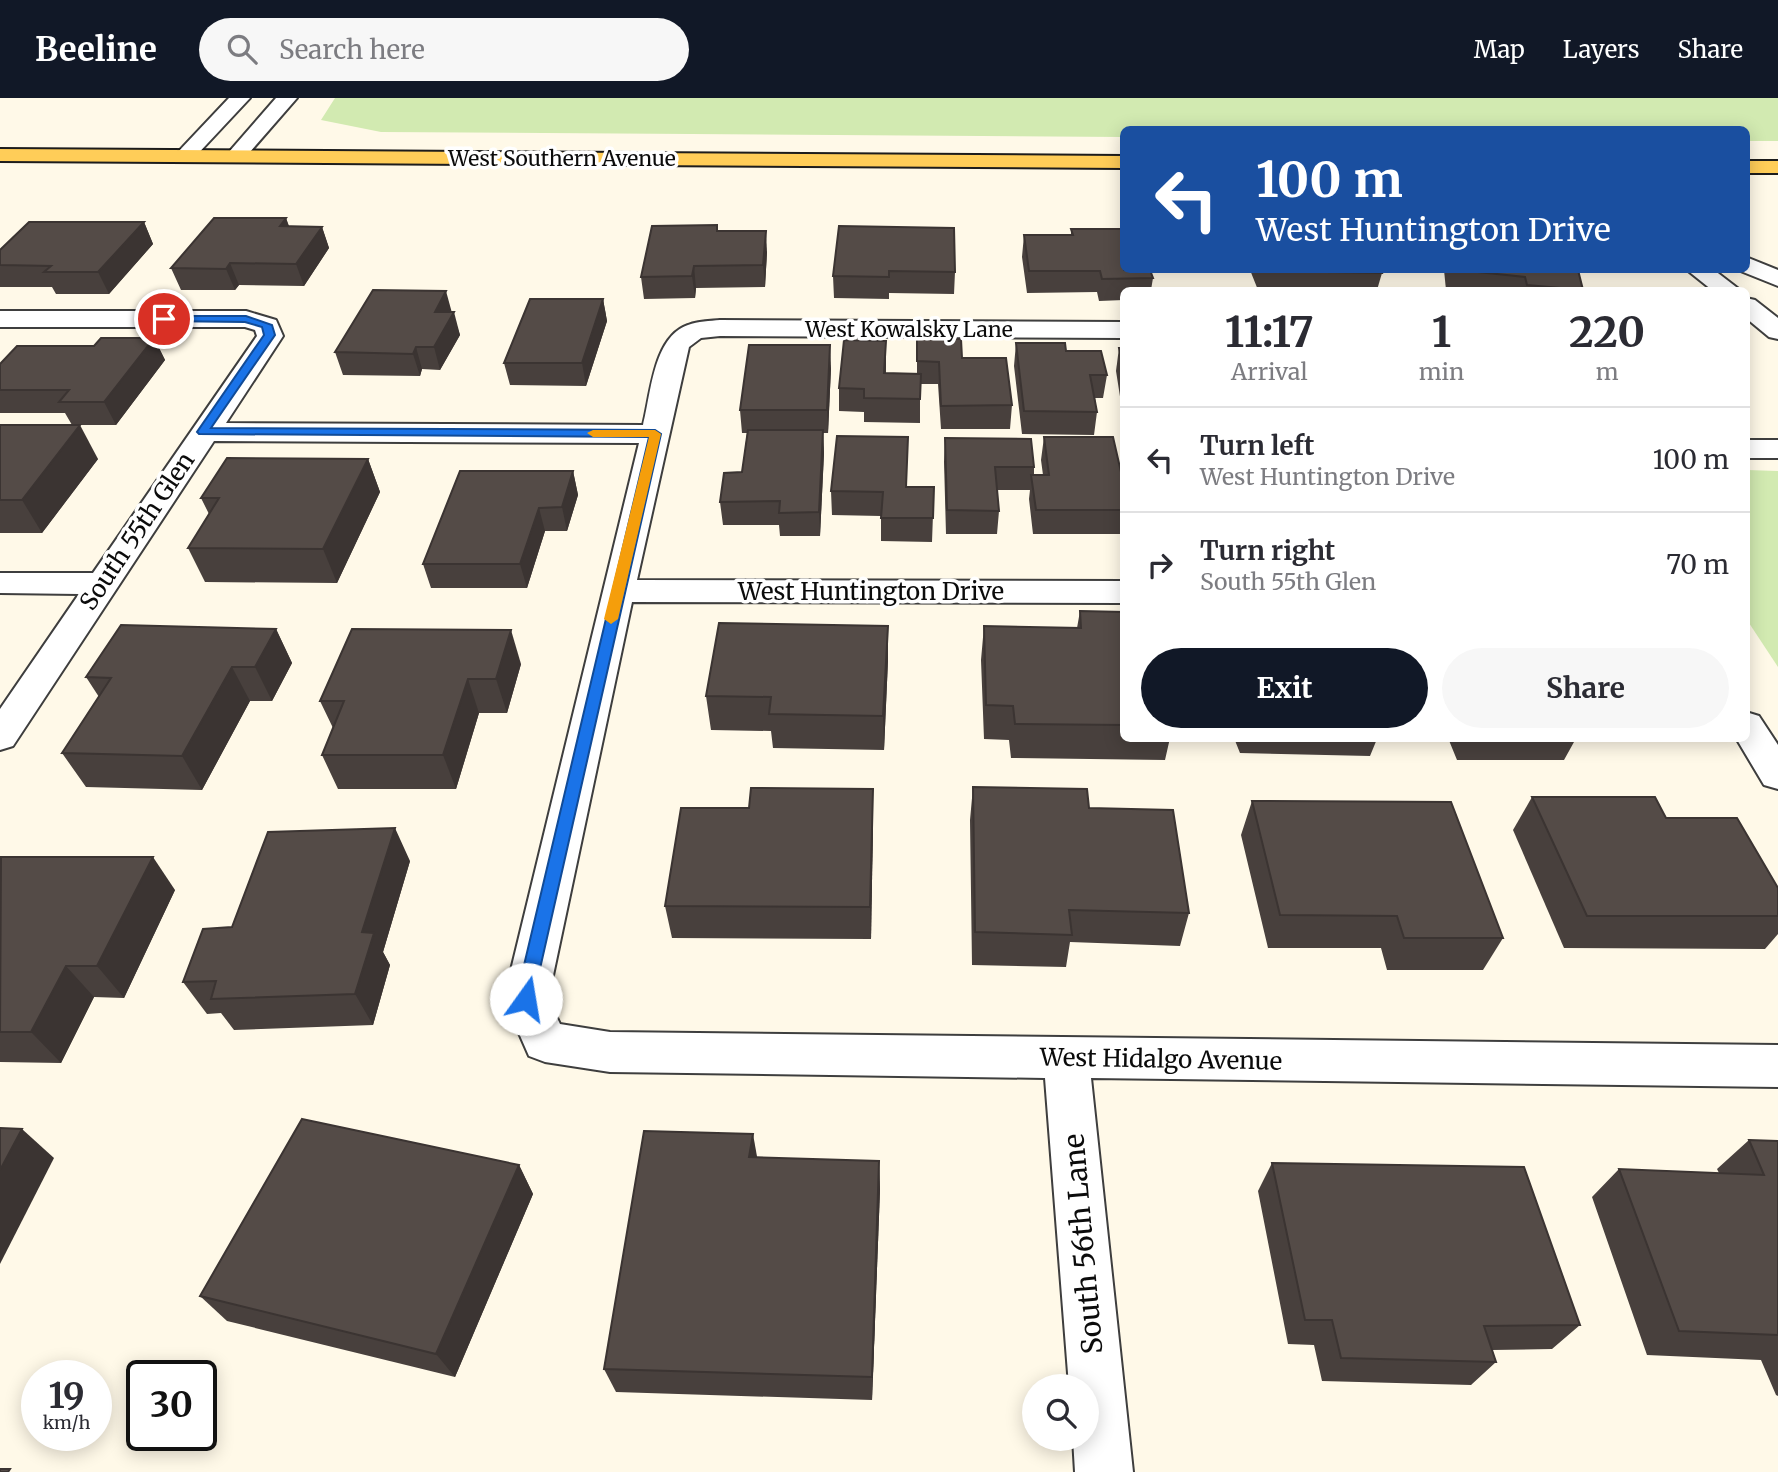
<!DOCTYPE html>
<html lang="en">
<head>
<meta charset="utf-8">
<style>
  :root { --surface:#fff; --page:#f7f7f7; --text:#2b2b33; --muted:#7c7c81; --line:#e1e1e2; --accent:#111827 }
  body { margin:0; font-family:Merriweather,serif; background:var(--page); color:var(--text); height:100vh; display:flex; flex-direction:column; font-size:26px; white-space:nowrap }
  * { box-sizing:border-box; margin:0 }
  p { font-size:23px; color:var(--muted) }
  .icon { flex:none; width:38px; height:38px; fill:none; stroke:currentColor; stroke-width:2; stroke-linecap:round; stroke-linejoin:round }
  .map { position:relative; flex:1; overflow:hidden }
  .sheet { position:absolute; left:1120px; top:189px; width:630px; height:455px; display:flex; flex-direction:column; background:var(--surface); border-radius:10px; box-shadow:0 4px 18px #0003 }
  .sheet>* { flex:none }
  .top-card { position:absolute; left:1120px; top:28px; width:630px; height:147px; border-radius:10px; box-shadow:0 4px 18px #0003; background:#1a4fa0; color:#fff; overflow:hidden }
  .buttons { position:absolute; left:1022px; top:1276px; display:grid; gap:14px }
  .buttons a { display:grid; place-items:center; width:77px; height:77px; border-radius:50%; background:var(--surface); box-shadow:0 4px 18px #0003; font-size:35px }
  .speed { position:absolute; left:21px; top:1262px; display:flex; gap:14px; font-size:35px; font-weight:700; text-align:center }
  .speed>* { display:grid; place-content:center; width:91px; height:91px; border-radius:50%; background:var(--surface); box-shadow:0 4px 18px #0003; line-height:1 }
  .speed small { font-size:18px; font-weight:400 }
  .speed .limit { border:4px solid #111; border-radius:10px; background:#fff; color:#111 }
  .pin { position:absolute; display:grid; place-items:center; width:60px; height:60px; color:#fff; margin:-30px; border:4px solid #fff; border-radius:50%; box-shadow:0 2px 7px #0007 }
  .me { position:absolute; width:77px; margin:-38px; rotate:13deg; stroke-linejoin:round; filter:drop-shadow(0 0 5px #0008) }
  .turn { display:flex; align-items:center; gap:24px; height:147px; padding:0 21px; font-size:32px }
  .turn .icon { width:91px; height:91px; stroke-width:2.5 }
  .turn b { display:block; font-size:49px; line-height:60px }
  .eta { display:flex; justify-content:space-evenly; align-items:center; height:119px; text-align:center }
  .eta b { font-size:42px; font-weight:700; line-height:49px }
  .action { display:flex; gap:14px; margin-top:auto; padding:14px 21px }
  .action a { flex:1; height:80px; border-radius:42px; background:var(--accent); color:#fff; font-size:28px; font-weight:700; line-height:80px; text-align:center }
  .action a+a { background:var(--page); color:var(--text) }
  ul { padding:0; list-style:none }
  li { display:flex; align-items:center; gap:21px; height:105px; padding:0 21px; border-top:2px solid var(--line) }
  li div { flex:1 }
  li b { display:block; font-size:26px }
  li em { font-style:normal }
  header { display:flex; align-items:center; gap:42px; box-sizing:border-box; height:98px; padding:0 35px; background:var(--accent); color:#fff }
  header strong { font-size:33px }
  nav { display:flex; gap:38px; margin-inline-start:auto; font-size:24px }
  .search { width:490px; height:63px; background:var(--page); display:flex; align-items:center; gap:18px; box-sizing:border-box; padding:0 24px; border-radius:38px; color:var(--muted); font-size:26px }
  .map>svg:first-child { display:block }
  .green { fill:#d2eab1 }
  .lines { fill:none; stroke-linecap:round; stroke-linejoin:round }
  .minor-casing { stroke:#3e3e3e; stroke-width:4 }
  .major-casing { stroke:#1c1c1c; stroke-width:4 }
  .minor { fill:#fff; fill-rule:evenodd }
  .major { fill:#ffcd58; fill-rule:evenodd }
  .wall { fill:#48403d }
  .shaded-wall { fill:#3b3432 }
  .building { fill:#544b47; stroke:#3b3432; stroke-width:2 }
  .route { fill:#1a73e8; stroke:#114b97; stroke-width:2 }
  .slow { fill:#f59e0b }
  .labels { text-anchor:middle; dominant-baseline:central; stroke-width:7; stroke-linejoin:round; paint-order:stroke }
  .far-street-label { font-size:21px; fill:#0b0b0b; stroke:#fff }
  .street-label { font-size:24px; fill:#0b0b0b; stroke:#fff }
  .near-street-label { font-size:28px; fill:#0b0b0b; stroke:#fff }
</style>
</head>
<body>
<header>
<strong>Beeline</strong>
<div class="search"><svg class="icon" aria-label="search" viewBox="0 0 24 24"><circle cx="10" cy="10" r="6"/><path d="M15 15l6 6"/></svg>Search here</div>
<nav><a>Map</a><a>Layers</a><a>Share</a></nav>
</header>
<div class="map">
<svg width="1778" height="1374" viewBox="0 0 1778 1374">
  <rect width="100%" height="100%" fill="#fff9e8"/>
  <g class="green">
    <path d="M 335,0 L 1778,0 L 1778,43 L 1747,43 L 1746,32 L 1124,32 L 1123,39 L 381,34 L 321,22 Z"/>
    <path d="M 1747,372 L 1778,373 L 1778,569 L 1747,522 Z"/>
  </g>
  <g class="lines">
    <defs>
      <g id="minor">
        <path d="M 229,0 L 250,0 L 192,62 L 178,62 L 174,58 L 178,54 Z"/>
        <path d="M 276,0 L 297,0 L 243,62 L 229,62 L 225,58 L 229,54 Z"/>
        <path d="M 1746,159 L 1778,172 L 1778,188 L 1738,172 L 1746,172 Z"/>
        <path d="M 1687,172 L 1714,172 L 1740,192 L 1712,192 Z"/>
        <path d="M 1746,200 L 1755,202 L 1778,220 L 1778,241 L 1769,239 L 1746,220 Z"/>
        <path d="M 0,213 L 246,213 L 276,222 L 283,238 L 226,325 L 643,327 C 651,297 653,239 688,227 C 698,223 710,223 720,222 L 1124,224 L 1124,240 L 720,238 L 701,240 L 689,249 L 637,482 L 1124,483 L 1124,505 L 632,504 L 548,901 L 560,926 L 610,934 L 1778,947 L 1778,989 L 1091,980 L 1133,1374 L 1075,1374 L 1073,1340 L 1087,1340 L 1087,1288 L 1069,1288 L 1045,980 L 610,974 L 545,964 L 529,958 L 504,901 L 639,345 L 214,343 L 13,648 L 0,652 L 0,611 L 79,496 L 0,495 L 0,475 L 93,475 L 257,238 L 255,232 L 245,229 L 0,229 Z"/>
        <rect x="1746" y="342" width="32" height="18"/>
        <path d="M 1746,614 L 1759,618 L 1778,647 L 1778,691 L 1764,687 L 1736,640 L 1746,640 Z"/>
      </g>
      <g id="major">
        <path d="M 0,51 L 1124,58 L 1124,70 L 0,63 Z"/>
        <rect x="1746" y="63" width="32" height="12"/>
      </g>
    </defs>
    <use href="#minor" class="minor-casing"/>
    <use href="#major" class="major-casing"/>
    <use href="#minor" class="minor"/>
    <use href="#major" class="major"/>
  </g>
  <g class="wall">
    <path d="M 286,120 L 289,128 L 322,129 L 329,150 L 304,188 L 239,187 L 235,192 L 181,192 L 171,170 Z"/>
    <path d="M 144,124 L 153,146 L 109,196 L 56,196 L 52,189 L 0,189 L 0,152 Z"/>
    <path d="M 839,128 L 955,174 L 954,196 L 889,195 L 889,201 L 834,200 L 833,178 Z"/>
    <path d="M 1071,131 L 1153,180 L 1151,192 L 1124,192 L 1124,202 L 1099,203 L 1097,194 L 1027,195 L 1022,159 L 1024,137 L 1071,137 Z"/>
    <path d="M 718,133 L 767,154 L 765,189 L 696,190 L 695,200 L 644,201 L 641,179 Z"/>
    <path d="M 1250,172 L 1381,172 L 1382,175 L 1377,192 L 1258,192 Z"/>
    <path d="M 1444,172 L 1578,172 L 1583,192 L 1446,192 Z"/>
    <path d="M 603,201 L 607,223 L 586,288 L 510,287 L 504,265 Z"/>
    <path d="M 452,214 L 460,237 L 440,272 L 422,271 L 420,278 L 343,277 L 335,254 Z"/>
    <path d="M 154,240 L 165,262 L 116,327 L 72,327 L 65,315 L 0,315 L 0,266 L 94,248 Z"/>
    <path d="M 917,241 L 962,260 L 1012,307 L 1010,331 L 941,331 L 938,286 L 920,286 L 920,325 L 864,324 L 864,314 L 839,313 L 839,290 L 886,243 L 886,276 L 917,276 Z"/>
    <path d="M 1016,245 L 1066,253 L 1107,277 L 1103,300 L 1095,300 L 1097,314 L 1094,337 L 1022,336 L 1014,268 Z"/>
    <path d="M 1119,250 L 1124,250 L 1124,324 L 1116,273 Z"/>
    <path d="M 831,270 L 828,335 L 823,335 L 824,355 L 820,438 L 780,438 L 779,427 L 723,427 L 720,404 L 742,374 L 747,335 L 742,335 L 740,312 Z"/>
    <path d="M 0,327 L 98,361 L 42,435 L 0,435 Z"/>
    <path d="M 1044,339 L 1124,387 L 1124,436 L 1033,436 L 1029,401 L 1030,392 L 997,392 L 999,413 L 997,436 L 946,436 L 944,364 L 945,340 L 1034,369 L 1034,377 L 1043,377 L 1041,362 Z"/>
    <path d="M 368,361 L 380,394 L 337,485 L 205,484 L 188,450 L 209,416 L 201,400 Z"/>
    <path d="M 573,373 L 578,397 L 567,433 L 545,433 L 527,490 L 431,490 L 423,466 Z"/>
    <path d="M 907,389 L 934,389 L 932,444 L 881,443 L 881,418 L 832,417 L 831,393 Z"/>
    <path d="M 1080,513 L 1124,514 L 1124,640 L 1170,640 L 1165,662 L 1011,660 L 1009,642 L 984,641 L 981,562 L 984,528 L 1077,530 Z"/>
    <path d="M 888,528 L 888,562 L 884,652 L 773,650 L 771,633 L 711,632 L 706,598 Z"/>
    <path d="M 276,531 L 292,565 L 272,603 L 250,603 L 202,692 L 86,689 L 62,655 L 99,599 L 86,579 Z"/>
    <path d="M 521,566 L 507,615 L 479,615 L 456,691 L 338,691 L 322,657 L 333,630 L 320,603 Z"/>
    <path d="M 1234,640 L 1395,640 L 1377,641 L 1370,658 L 1240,655 Z"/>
    <path d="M 1448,640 L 1631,640 L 1628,644 L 1574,644 L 1564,662 L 1457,662 Z"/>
    <path d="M 973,689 L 1089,710 L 1189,815 L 1180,848 L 1070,844 L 1066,869 L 972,867 L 970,722 Z"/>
    <path d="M 1532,699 L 1666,720 L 1778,790 L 1778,836 L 1765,851 L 1564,850 L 1513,732 Z"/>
    <path d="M 1252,703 L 1503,840 L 1483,872 L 1387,872 L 1381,850 L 1268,850 L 1241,737 Z"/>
    <path d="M 749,710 L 873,725 L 871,841 L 672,840 L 665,808 Z"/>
    <path d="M 0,760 L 175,792 L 124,900 L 94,899 L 61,965 L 0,964 Z"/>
    <path d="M 410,763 L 383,854 L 390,867 L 373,927 L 234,932 L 221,915 L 207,916 L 183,884 L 232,829 Z"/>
    <path d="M 1749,1042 L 1778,1043 L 1778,1298 L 1776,1297 L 1761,1262 L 1647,1257 L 1592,1099 L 1619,1071 L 1719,1075 L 1717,1071 Z"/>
    <path d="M 879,1063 L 880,1092 L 872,1302 L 616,1294 L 604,1271 Z"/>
    <path d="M 1272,1065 L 1580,1227 L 1552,1251 L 1492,1252 L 1496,1264 L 1471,1287 L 1322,1283 L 1314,1247 L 1288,1246 L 1258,1093 Z"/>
    <path d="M 519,1067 L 533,1096 L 455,1279 L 227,1223 L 200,1198 Z"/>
  </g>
  <g class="shaded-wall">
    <path d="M 286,120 L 293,142 L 280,128 Z"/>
    <path d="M 144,124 L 153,146 L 109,196 L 98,174 Z"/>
    <path d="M 322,129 L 329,150 L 304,188 L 296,166 Z"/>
    <path d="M 766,133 L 767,154 L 765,189 L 763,167 Z"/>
    <path d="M 230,165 L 239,187 L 235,192 L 226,171 Z"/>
    <path d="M 694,168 L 696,190 L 695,200 L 692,178 Z"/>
    <path d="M 446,193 L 452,215 L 435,214 Z"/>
    <path d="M 603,201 L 607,223 L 586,288 L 582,265 Z"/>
    <path d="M 454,214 L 460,237 L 440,272 L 434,249 Z"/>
    <path d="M 154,240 L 165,262 L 116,327 L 104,304 Z"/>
    <path d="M 886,243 L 886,265 L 884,298 L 884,275 Z"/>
    <path d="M 830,247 L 831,270 L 828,335 L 827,312 Z"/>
    <path d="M 416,249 L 422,271 L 420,278 L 413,256 Z"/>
    <path d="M 80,327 L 98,361 L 42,435 L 22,402 Z"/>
    <path d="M 823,332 L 824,355 L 820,438 L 819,414 Z"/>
    <path d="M 368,361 L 380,394 L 337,485 L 323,451 Z"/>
    <path d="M 573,373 L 578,397 L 567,433 L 562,409 Z"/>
    <path d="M 539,410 L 545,433 L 527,490 L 520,466 Z"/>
    <path d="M 888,528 L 888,562 L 884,652 L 883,618 Z"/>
    <path d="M 276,531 L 292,565 L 272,603 L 255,569 Z"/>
    <path d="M 511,532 L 521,566 L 507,615 L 496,581 Z"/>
    <path d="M 232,569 L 250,603 L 202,692 L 182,658 Z"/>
    <path d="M 468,581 L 479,615 L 456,691 L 443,657 Z"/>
    <path d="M 873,691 L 873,725 L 871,841 L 870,809 Z"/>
    <path d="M 395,730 L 410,763 L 383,854 L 390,867 L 373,927 L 355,896 L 362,834 Z"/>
    <path d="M 153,759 L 175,792 L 124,900 L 97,868 Z"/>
    <path d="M 66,868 L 94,899 L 61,965 L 31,934 Z"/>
    <path d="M 22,1031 L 54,1060 L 0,1166 L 0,1072 Z"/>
    <path d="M 753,1036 L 758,1064 L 749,1059 Z"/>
    <path d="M 879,1063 L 880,1092 L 872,1302 L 872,1279 Z"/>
    <path d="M 519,1067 L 533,1096 L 455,1279 L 436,1256 Z"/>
  </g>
  <g class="building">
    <path d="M 214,120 L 286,120 L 280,128 L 322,129 L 296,166 L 230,165 L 226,171 L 171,170 Z"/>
    <path d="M 29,124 L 144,124 L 98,174 L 44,174 L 51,168 L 0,167 L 0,152 Z"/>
    <path d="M 717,127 L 717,133 L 766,133 L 763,167 L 694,168 L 692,178 L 641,179 L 652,128 Z"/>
    <path d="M 839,128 L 954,130 L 955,174 L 889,173 L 889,179 L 833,178 Z"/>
    <path d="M 1071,131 L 1124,131 L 1124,172 L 1150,172 L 1153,180 L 1102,181 L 1100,173 L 1029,173 L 1024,137 L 1073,137 Z"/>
    <path d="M 1263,172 L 1381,172 L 1382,175 L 1264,173 Z"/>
    <path d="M 1459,172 L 1578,172 L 1583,192 L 1527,187 L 1525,179 Z"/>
    <path d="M 373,192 L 446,193 L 435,214 L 454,214 L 434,249 L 416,249 L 413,256 L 335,254 Z"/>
    <path d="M 530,201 L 603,201 L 582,265 L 504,265 Z"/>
    <path d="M 101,240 L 154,240 L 104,304 L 59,304 L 69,292 L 0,292 L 0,266 L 17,248 L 94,248 Z"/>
    <path d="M 917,241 L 961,241 L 962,260 L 1006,260 L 1012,307 L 941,308 L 939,264 L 917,263 Z"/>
    <path d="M 844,242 L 886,243 L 884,275 L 921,276 L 920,301 L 864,300 L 864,291 L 839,290 Z"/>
    <path d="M 1016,245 L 1065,245 L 1066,253 L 1101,253 L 1107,277 L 1090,277 L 1097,314 L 1024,313 Z"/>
    <path d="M 749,247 L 830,247 L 827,312 L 740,312 Z"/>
    <path d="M 1119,250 L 1124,250 L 1124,278 Z"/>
    <path d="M 0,327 L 80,327 L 22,402 L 0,402 Z"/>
    <path d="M 748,332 L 823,332 L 819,414 L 779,415 L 780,403 L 720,404 L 724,375 L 742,374 Z"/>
    <path d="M 837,338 L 908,339 L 906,389 L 934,389 L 933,420 L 881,420 L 883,394 L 831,393 Z"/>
    <path d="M 1044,339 L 1113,339 L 1124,387 L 1124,412 L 1036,412 L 1031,377 L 1049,377 Z"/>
    <path d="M 945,340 L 1031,341 L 1034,369 L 995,369 L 999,413 L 947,412 Z"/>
    <path d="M 227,360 L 368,361 L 323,451 L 188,450 L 219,400 L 201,400 Z"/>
    <path d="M 460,373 L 573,373 L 562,409 L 539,410 L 520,466 L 423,466 Z"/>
    <path d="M 1080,513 L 1124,514 L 1124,627 L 1015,626 L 1013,608 L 986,607 L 984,528 L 1081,530 Z"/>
    <path d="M 719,525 L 888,528 L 883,618 L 769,616 L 771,599 L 706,598 Z"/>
    <path d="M 121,527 L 276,531 L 255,569 L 232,569 L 182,658 L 62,655 L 111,580 L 86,579 Z"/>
    <path d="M 352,531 L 511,532 L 496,581 L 468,581 L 443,657 L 322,657 L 344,603 L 320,603 Z"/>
    <path d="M 973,689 L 1087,691 L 1089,710 L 1173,712 L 1189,815 L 1069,812 L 1072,837 L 975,834 Z"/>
    <path d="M 751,690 L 873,691 L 870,809 L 665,808 L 681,710 L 749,710 Z"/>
    <path d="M 1532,699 L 1655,699 L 1666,720 L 1737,720 L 1778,790 L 1778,818 L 1587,818 Z"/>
    <path d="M 1252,703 L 1451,704 L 1503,840 L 1404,840 L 1397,818 L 1280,817 Z"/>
    <path d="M 395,730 L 362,834 L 374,835 L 355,896 L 211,901 L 216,883 L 183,884 L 203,831 L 232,829 L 268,734 Z"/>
    <path d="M 1,759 L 153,759 L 97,868 L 66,868 L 31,934 L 0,934 Z"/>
    <path d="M 302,1021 L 519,1067 L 436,1256 L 200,1198 Z"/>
    <path d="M 0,1030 L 22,1031 L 0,1072 Z"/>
    <path d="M 644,1033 L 753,1036 L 749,1059 L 879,1063 L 872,1279 L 604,1271 Z"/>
    <path d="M 1749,1042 L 1778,1043 L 1778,1237 L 1679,1233 L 1619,1071 L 1764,1077 Z"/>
    <path d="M 1272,1065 L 1524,1069 L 1580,1227 L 1484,1228 L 1496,1264 L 1341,1260 L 1332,1222 L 1305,1222 Z"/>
    <path d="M 0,1371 L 10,1371 L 8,1374 L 0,1374 Z"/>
  </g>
  <path class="route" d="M 164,218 L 246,218 L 272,227 L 275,237 L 211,330 L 655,332 L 661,336 L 532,906 L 519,906 L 516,901 L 649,339 L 199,336 L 197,334 L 264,237 L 262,229 L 245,224 L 160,223 L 160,219 Z"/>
  <path class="slow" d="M 655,332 L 661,336 L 618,521 L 611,526 L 604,521 L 649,339 L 593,339 L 587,335 L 593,332 Z"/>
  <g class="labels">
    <g class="far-street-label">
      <text x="562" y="60">West Southern Avenue</text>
      <text x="909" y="231">West Kowalsky Lane</text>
    </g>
    <g class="street-label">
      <text transform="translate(137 433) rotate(-56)">South 55th Glen</text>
      <text x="871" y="493">West Huntington Drive</text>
      <text transform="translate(1161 961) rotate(1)">West Hidalgo Avenue</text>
    </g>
    <g class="near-street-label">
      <text transform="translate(1083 1146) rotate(-95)">South 56th Lane</text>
    </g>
  </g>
</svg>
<div class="buttons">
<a><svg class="icon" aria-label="search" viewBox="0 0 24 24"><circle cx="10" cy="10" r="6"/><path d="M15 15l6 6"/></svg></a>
</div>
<div class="speed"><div>19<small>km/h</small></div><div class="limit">30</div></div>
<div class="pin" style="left:164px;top:221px;background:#d93025"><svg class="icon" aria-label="arrive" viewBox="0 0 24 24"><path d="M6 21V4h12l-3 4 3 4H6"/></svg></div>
<svg class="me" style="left:526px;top:901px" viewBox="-20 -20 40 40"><circle r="19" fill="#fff"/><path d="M0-13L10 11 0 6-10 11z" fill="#1a73e8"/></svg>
<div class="top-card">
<div class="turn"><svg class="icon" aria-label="left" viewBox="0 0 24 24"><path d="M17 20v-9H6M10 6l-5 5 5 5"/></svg><div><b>100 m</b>West Huntington Drive</div></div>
</div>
<section class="sheet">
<div class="eta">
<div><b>11:17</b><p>Arrival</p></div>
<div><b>1</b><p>min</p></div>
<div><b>220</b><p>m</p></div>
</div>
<ul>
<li><svg class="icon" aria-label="left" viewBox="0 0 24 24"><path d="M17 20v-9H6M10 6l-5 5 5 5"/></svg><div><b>Turn left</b><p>West Huntington Drive</p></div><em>100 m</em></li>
<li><svg class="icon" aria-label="right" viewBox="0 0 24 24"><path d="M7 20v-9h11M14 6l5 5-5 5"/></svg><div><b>Turn right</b><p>South 55th Glen</p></div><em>70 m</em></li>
</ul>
<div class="action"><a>Exit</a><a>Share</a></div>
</section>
</div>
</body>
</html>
